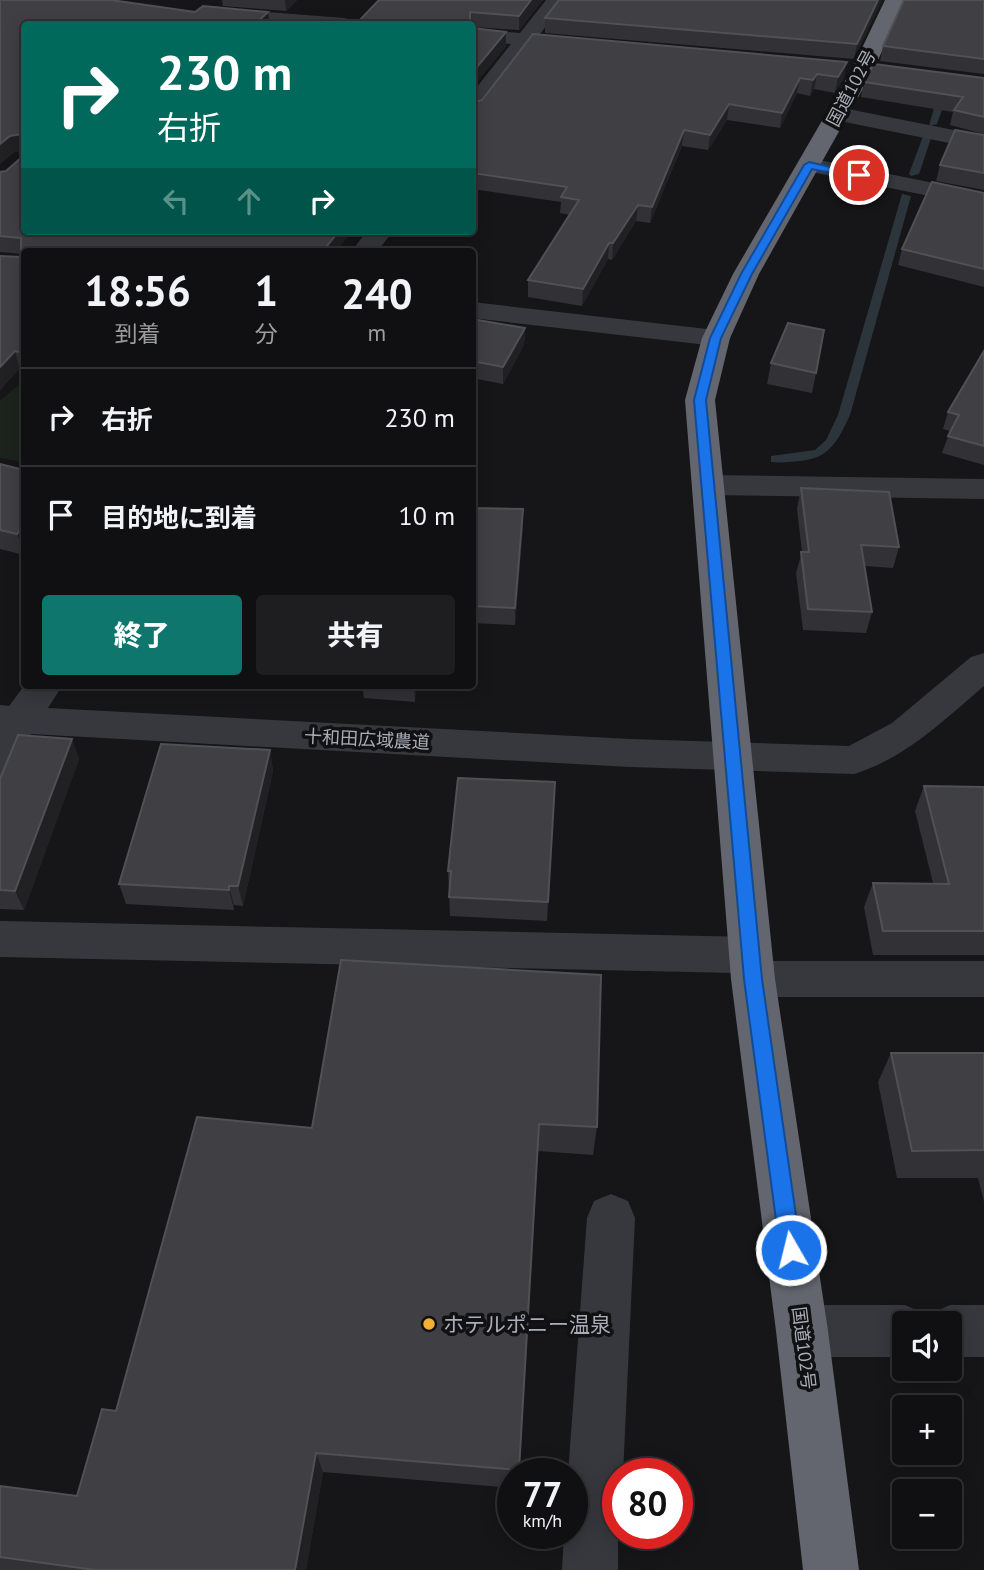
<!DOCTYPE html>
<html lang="ja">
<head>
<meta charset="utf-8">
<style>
  :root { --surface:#101012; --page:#1e1e20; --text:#f1f3f6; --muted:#9c9d9f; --line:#303032; --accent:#0f766e }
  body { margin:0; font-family:"PT Sans","Noto Sans JP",sans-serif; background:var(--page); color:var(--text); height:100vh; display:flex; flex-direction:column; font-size:26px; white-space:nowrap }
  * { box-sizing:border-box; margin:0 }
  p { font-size:23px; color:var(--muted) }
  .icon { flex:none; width:38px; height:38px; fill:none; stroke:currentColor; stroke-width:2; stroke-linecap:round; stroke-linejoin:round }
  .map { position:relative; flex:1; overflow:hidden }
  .drawer { position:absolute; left:21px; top:248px; width:455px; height:441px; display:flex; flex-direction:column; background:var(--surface); border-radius:7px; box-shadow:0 4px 18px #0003,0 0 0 2px var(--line) }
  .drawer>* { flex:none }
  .guide { position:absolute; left:21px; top:21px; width:455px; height:214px; border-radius:7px; box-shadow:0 4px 18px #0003,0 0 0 2px var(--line); background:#00695c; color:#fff; overflow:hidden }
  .fabs { position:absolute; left:892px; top:1311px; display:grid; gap:14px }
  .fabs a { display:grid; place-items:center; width:70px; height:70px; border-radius:7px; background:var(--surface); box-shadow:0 4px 18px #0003,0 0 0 2px var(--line); font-size:35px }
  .speed { position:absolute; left:497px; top:1458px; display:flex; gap:14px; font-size:35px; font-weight:700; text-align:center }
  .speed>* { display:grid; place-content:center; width:91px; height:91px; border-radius:50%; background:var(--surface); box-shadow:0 4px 18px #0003,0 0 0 2px var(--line); line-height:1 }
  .speed small { font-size:18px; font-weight:400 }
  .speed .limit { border:10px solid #d22; background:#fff; color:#111 }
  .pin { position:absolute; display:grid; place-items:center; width:60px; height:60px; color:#fff; margin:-30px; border:4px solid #fff; border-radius:50%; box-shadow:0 2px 7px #0007 }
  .me { position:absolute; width:77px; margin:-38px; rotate:352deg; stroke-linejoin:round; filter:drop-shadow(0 0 5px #0008) }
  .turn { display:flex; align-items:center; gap:24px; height:147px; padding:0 21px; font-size:32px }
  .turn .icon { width:91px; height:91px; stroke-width:2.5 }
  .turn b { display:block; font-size:49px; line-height:60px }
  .lanes { display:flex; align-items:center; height:66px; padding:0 21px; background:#0003; justify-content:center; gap:35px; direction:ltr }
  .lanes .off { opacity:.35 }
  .eta { display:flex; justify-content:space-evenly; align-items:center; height:119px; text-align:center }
  .eta b { font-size:42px; font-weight:800; line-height:49px }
  .cta { display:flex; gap:14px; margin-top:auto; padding:14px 21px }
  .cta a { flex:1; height:80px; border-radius:7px; background:var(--accent); color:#fff; font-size:28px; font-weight:800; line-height:80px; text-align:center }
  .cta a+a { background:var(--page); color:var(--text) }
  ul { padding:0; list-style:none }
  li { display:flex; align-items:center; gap:21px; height:98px; padding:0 21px; border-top:2px solid var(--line) }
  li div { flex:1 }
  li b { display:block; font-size:26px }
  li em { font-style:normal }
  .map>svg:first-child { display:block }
  .green { fill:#1c231d }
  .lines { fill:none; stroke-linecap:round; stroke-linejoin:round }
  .stream { fill:#2c353c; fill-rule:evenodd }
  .minor { fill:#37383d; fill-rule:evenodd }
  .highway { fill:#63666e; fill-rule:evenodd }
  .wall { fill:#323236 }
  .shaded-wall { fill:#212124 }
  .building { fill:#3f3f44; stroke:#4f5156; stroke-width:2 }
  .route { fill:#1a73e8; stroke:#114b97; stroke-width:2 }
  .poi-dot { fill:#f2b134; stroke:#111113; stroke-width:2.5 }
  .labels { text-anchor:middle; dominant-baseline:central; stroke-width:7; stroke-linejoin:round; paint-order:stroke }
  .street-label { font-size:18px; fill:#a8adb8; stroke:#111113 }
  .near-poi-label { font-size:21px; fill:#a8adb8; stroke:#111113; text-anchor:start }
</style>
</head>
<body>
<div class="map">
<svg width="984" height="1570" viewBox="0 0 984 1570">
  <rect width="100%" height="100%" fill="#161618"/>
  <path class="green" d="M 23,381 L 24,382 L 24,462 L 0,458 L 0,401 Z"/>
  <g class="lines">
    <g class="stream">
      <path d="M 943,90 L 948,93 L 937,124 L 929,126 L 938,93 Z"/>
      <path d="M 923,136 L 931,138 L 919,174 L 911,176 L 909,174 Z"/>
      <path d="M 902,194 L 911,196 L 850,415 C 838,441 829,459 799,461 C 790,462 780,463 771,462 L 771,456 L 815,450 L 826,440 L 838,415 Z"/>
    </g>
    <g class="minor">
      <path d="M 546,0 L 566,0 L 540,34 L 589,40 L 593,44 L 589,48 L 582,50 L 531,46 L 480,114 L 472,116 L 472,93 L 511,44 L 472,41 L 472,29 L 520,33 Z"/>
      <path d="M 217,8 L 344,18 L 351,20 L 354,24 L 272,24 L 210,18 L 207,14 L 210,10 Z"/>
      <path d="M 838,107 L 984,136 L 984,150 L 830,119 L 827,114 L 830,109 Z"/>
      <path d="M 809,158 L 984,193 L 984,207 L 801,170 L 797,165 L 801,160 Z"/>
      <path d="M 367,231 L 393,231 L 377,252 L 351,252 Z"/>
      <path d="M 472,302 L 716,330 L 726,332 L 730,338 L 726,344 L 716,346 L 472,318 Z"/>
      <path d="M 708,475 L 984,479 L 984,499 L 708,495 L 697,492 L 692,485 L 697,478 Z"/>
      <path d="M 984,653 L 984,686 C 944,720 906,758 854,774 L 630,767 L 31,734 L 13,774 L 0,778 L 0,705 L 9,706 L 24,686 L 62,686 L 48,708 L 630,739 L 849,746 L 892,723 L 971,657 Z"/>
      <path d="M 0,921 L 751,937 L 766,942 L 772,955 L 770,961 L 984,961 L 984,997 L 753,997 L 738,992 L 731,979 L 735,973 L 0,957 Z"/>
      <path d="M 611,1194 L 628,1201 L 635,1218 L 623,1474 L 618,1474 L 618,1570 L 562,1570 L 564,1533 L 572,1533 L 572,1474 L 568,1474 L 587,1218 L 594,1201 Z"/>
      <path d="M 802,1305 L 905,1305 L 923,1313 L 927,1323 L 905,1323 L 905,1357 L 802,1357 L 784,1349 L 776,1331 L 784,1313 Z"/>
      <path d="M 950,1305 L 984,1305 L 984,1357 L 950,1357 L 950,1323 L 928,1323 L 932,1313 Z"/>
    </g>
    <path class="highway" d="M 885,0 L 905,0 L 874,69 L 759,274 L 730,338 L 715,400 L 775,979 L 828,1331 L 859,1570 L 803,1570 L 776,1331 L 731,979 L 685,400 L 702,338 L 733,274 L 852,69 Z"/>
  </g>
  <g class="wall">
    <path d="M 0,0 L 195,12 L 268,12 L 270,24 L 24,24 L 24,369 L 20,368 L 0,390 L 0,256 L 21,257 L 21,254 L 0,252 L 0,172 L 6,171 L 22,157 L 22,151 L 14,152 L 0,164 Z"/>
    <path d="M 222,0 L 297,0 L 286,11 L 223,6 Z"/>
    <path d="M 379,0 L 543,0 L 519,30 L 472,27 L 472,24 L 356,24 Z"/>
    <path d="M 559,0 L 882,0 L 854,59 L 545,33 L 545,18 Z"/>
    <path d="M 984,0 L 984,74 L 880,61 L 883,46 Z"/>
    <path d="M 533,34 L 844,77 L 835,93 L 814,89 L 810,96 L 797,93 L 780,128 L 727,120 L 708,150 L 682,146 L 650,223 L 636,221 L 612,260 L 608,259 L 582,306 L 528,297 L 528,280 L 570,215 L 560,213 L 561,202 L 472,189 L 472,103 L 482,100 Z"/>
    <path d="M 984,78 L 984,134 L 950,125 L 953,112 L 861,97 L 864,82 Z"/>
    <path d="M 984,135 L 984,190 L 936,181 L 940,165 Z"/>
    <path d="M 984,193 L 984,287 L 898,265 L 902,249 Z"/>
    <path d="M 472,319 L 525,328 L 524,345 L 503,384 L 472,378 Z"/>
    <path d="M 984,351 L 984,465 L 942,453 L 950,431 L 943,429 L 948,412 Z"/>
    <path d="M 771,363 L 816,373 L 812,393 L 767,384 Z"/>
    <path d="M 0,464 L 24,470 L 24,555 L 0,549 Z"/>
    <path d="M 801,488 L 899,547 L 893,568 L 865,566 L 872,612 L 866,633 L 803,630 L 796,573 L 802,552 L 797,509 Z"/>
    <path d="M 472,508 L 523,526 L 515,625 L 472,623 Z"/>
    <path d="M 362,686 L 416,686 L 415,702 L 364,698 Z"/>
    <path d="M 72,739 L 79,759 L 24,910 L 0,909 L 0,779 Z"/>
    <path d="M 270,750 L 273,771 L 243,906 L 234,905 L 234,910 L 126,904 L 119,884 Z"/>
    <path d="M 555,782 L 547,921 L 450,916 L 448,871 Z"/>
    <path d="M 924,786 L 984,787 L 984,955 L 873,955 L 864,907 L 873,883 L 933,883 L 915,811 Z"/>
    <path d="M 341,960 L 597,1127 L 593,1155 L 538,1151 L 519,1474 L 513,1474 L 513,1488 L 323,1472 L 306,1570 L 0,1570 L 0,1486 L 77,1496 L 116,1411 L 312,1128 Z"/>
    <path d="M 891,1053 L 984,1053 L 984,1202 L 978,1178 L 897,1178 L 878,1082 Z"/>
  </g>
  <g class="shaded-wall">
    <path d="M 285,0 L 297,0 L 286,11 Z"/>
    <path d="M 531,0 L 543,0 L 519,30 L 519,16 Z"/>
    <path d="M 878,0 L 882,0 L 854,59 L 857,44 Z"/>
    <path d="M 268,12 L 270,24 L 255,24 Z"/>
    <path d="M 506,32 L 506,47 L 472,88 L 472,73 Z"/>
    <path d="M 847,62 L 844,77 L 835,93 L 838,77 Z"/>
    <path d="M 817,74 L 814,89 L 810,96 L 813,80 Z"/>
    <path d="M 800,78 L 797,93 L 780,128 L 782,113 Z"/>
    <path d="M 729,104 L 727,120 L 708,150 L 710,135 Z"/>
    <path d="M 684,130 L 682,146 L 650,223 L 652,207 Z"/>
    <path d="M 22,134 L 24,150 L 14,152 L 0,164 L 0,144 L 10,136 Z"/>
    <path d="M 638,205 L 636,221 L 612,260 L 613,243 Z"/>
    <path d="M 339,231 L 352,231 L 336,252 L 326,252 L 327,246 Z"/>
    <path d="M 609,243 L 608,259 L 582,306 L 583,289 Z"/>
    <path d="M 525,328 L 524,345 L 503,384 L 503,367 Z"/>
    <path d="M 15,351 L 20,368 L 0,390 L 0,367 Z"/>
    <path d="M 523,509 L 523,526 L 515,625 L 515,608 Z"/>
    <path d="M 24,524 L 24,555 L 17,534 Z"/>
    <path d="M 414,686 L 416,686 L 415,702 Z"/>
    <path d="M 72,739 L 79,759 L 24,910 L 15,891 Z"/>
    <path d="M 270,750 L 273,771 L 243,906 L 238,886 Z"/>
    <path d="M 229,886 L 234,905 L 234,910 L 229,890 Z"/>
    <path d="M 316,1453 L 323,1472 L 306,1570 L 295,1570 Z"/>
  </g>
  <g class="building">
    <path d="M 0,0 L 111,0 L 195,12 L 203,6 L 268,12 L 255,24 L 24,24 L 24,231 L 339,231 L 327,246 L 329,247 L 326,252 L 24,252 L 24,353 L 15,351 L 0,367 L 0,256 L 21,257 L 21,238 L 0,236 L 0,172 L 6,171 L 22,157 L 22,134 L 10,136 L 0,144 Z"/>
    <path d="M 379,0 L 531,0 L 519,16 L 470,12 L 470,24 L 356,24 Z"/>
    <path d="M 559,0 L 878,0 L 857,44 L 545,18 Z"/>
    <path d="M 904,0 L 984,0 L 984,59 L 883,46 Z"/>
    <path d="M 472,28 L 506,32 L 472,73 Z"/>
    <path d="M 533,34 L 847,62 L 838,77 L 817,74 L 813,80 L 800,78 L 782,113 L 729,104 L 710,135 L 684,130 L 652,207 L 638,205 L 613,243 L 609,243 L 583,289 L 528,280 L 579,200 L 561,197 L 567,187 L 472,173 L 472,103 L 482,100 Z"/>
    <path d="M 874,64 L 984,78 L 984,117 L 954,110 L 963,97 L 864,82 Z"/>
    <path d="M 955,130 L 984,135 L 984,173 L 940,165 Z"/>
    <path d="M 932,182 L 984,193 L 984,269 L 902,249 Z"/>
    <path d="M 472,319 L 525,328 L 503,367 L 472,361 Z"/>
    <path d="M 788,323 L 824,330 L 816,373 L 771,363 Z"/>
    <path d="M 984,351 L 984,446 L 948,436 L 959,415 L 948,412 Z"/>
    <path d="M 0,464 L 24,470 L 24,524 L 17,534 L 0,530 Z"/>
    <path d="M 801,488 L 889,492 L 899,547 L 861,545 L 872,612 L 808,609 L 801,552 L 809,552 Z"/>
    <path d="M 472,508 L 523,509 L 515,608 L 472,606 Z"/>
    <path d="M 18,735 L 72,739 L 15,891 L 0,890 L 0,779 Z"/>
    <path d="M 161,744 L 270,750 L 238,886 L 229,886 L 229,890 L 119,884 Z"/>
    <path d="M 458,778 L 555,782 L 548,902 L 449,897 L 451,871 L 448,871 Z"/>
    <path d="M 924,786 L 984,787 L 984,931 L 883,931 L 873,883 L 949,884 Z"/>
    <path d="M 341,960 L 601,975 L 597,1127 L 539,1124 L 519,1470 L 316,1453 L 295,1570 L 95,1570 L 0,1557 L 0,1486 L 77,1496 L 102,1409 L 116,1411 L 197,1117 L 312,1128 Z"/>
    <path d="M 891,1053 L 984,1053 L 984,1150 L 912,1151 Z"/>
  </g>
  <path class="route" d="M 809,162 L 864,175 L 859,178 L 812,169 L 752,274 L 721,338 L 706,400 L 762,979 L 801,1250 L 798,1257 L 791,1260 L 783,1257 L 780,1250 L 744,979 L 694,400 L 710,338 L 741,274 L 804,165 Z"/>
  <circle class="poi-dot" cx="429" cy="1324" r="7"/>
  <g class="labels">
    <g class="street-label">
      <text transform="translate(851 88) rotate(-62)">国道102号</text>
      <text transform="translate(367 739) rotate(3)">十和田広域農道</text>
      <text transform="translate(804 1348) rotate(83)">国道102号</text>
    </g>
    <g class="near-poi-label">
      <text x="443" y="1324">ホテルポニー温泉</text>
    </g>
  </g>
</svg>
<div class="fabs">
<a><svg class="icon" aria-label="sound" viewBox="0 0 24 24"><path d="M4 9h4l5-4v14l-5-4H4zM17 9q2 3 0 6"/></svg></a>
<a>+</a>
<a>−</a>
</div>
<div class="speed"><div>77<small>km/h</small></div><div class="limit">80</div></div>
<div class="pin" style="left:859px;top:175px;background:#d93025"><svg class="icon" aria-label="arrive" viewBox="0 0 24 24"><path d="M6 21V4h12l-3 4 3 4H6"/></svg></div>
<svg class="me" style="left:791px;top:1250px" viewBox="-20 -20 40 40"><circle r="17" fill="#1a73e8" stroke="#fff" stroke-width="3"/><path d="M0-11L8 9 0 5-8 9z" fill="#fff"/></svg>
<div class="guide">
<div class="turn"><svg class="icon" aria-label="right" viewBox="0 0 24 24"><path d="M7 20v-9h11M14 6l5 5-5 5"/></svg><div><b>230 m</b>右折</div></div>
<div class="lanes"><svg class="icon off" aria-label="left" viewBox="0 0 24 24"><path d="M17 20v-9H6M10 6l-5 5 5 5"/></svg><svg class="icon off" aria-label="ahead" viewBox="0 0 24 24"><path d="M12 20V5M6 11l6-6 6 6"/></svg><svg class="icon" aria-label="right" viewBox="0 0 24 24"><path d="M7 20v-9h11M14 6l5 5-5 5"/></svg></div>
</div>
<section class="drawer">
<div class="eta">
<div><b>18:56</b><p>到着</p></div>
<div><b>1</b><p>分</p></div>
<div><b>240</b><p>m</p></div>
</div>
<ul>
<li><svg class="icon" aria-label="right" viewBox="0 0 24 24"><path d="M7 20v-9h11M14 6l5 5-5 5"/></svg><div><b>右折</b></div><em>230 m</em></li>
<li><svg class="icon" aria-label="arrive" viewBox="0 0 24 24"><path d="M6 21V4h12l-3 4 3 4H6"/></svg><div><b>目的地に到着</b></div><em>10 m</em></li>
</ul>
<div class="cta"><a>終了</a><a>共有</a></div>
</section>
</div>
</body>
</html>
